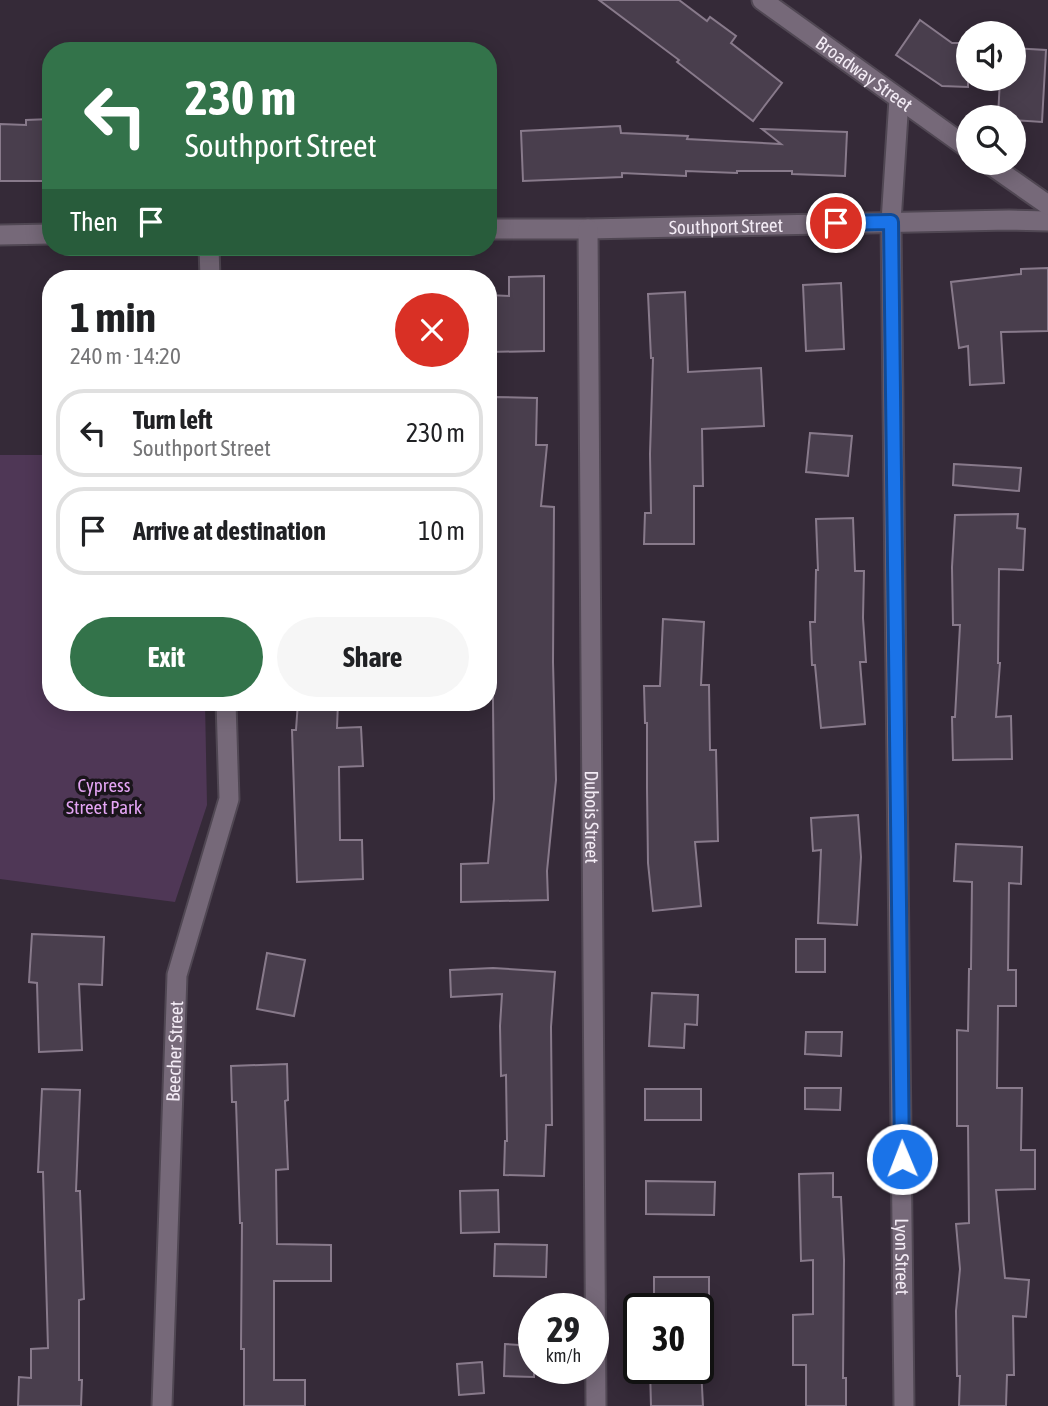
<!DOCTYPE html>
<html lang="en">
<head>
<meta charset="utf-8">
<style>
  :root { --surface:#fff; --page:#f6f6f6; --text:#202124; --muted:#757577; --line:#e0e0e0; --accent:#33734a }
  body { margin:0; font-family:"Asap Condensed",sans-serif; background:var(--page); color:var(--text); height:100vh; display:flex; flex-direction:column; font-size:26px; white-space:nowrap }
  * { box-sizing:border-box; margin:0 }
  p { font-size:23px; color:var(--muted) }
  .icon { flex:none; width:38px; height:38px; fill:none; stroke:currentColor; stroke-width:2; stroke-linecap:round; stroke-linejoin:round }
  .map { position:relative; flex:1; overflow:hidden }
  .drawer { position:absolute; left:42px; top:270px; width:455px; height:441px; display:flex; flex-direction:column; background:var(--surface); border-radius:28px; box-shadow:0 4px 18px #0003 }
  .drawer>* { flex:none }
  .banner { position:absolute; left:42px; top:42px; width:455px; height:214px; border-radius:28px; box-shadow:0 4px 18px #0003; background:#33734a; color:#fff; overflow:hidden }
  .buttons { position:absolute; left:956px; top:21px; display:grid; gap:14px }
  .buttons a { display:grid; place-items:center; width:70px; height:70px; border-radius:50%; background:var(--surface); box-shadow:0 4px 18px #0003; font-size:35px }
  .speed { position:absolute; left:518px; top:1293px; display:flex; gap:14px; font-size:35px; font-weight:700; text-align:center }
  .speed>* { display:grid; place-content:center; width:91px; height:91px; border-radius:50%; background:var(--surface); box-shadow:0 4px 18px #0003; line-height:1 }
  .speed small { font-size:18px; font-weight:400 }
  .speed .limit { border:4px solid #111; border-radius:10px; background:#fff; color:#111 }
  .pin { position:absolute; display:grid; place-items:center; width:60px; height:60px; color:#fff; margin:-30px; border:4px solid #fff; border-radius:50%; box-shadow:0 2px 7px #0007 }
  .me { position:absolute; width:77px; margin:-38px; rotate:359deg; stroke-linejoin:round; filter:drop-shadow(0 0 5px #0008) }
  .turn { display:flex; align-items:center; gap:24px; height:147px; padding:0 28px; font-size:32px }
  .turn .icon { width:91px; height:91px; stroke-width:2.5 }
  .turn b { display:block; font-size:49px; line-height:60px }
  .then { display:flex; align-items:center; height:66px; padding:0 28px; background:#0003; gap:14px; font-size:26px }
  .round { display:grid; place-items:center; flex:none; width:74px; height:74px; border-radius:37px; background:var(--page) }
  .overview { display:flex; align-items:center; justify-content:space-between; height:119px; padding:0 28px }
  h1 { font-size:42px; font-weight:700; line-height:52px }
  .cta { display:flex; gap:14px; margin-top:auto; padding:14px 28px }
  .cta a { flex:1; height:80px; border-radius:42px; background:var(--accent); color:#fff; font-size:28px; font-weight:700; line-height:80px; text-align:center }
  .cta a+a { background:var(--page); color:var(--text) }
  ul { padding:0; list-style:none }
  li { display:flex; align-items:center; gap:21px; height:88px; margin:0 14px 10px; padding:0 14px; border:4px solid var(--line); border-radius:28px }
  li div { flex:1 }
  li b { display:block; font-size:26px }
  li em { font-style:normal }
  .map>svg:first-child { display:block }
  .green { fill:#4f3756 }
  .building { fill:#493e4d; stroke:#887a8b; stroke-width:2 }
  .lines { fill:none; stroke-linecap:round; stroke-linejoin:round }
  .minor-casing { stroke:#504753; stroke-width:23 }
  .tertiary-casing { stroke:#504753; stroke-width:23 }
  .minor { stroke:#766979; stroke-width:19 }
  .tertiary { stroke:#766979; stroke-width:19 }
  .route-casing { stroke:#114b97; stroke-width:18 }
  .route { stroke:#1a73e8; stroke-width:12 }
  .labels { text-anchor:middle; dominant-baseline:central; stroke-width:7; stroke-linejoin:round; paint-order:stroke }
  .street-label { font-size:19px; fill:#f3ebf5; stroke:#1a151b }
  .park-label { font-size:19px; fill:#e4a5f4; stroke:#1a151b }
</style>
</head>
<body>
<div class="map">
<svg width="1048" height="1406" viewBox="0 0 1048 1406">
  <rect width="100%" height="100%" fill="#352a38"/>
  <path class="green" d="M 0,455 L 51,455 L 51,702 L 205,702 L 207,805 L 175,902 L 0,879 Z"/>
  <g class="building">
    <path d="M 599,0 L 679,0 L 707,21 L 710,17 L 736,36 L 731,43 L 782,83 L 753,121 L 677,62 L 679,60 Z"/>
    <path d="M 920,20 L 952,43 L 968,43 L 968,87 L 942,86 L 896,55 Z"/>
    <path d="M 1013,48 L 1046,50 L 1042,122 L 1013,120 L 1013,117 L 998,117 L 1000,79 L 1013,79 Z"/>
    <path d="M 51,119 L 51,181 L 0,181 L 0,124 L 26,125 L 26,120 Z"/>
    <path d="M 620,126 L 621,133 L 688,136 L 687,139 L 781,144 L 762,129 L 847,132 L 845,176 L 792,174 L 792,171 L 737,171 L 737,173 L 686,171 L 686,176 L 622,173 L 622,177 L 523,181 L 521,131 Z"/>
    <path d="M 1048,268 L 1048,331 L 1001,332 L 1004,383 L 970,385 L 968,346 L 959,348 L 951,282 L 1021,274 L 1021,269 Z"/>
    <path d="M 544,276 L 544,351 L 488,352 L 488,295 L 509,296 L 509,277 Z"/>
    <path d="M 841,283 L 844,349 L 806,351 L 803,285 Z"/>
    <path d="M 685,292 L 688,372 L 761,368 L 764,426 L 702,429 L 703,486 L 694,486 L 694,544 L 644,544 L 645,513 L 651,513 L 650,454 L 653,358 L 651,358 L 648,294 Z"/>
    <path d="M 496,397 L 537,398 L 536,445 L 547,445 L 541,506 L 554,507 L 553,662 L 556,780 L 547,871 L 548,900 L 461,902 L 461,864 L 488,863 L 494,799 L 492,605 L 489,605 L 488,493 Z"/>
    <path d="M 810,433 L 852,436 L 848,476 L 806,472 Z"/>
    <path d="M 954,464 L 1021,468 L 1019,491 L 953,485 Z"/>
    <path d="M 1018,514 L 1017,528 L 1025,529 L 1023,570 L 999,569 L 998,663 L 1000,663 L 996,717 L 1011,716 L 1012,759 L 953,760 L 952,717 L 955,717 L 960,625 L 953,625 L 952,567 L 955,515 Z"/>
    <path d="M 853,518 L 855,571 L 864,571 L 863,618 L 866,662 L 860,662 L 865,724 L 821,728 L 815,665 L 812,665 L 810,622 L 815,622 L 816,570 L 818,570 L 816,519 Z"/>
    <path d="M 663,619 L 704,622 L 701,685 L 709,685 L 710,750 L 716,750 L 718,841 L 695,842 L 701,906 L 653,911 L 648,863 L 647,788 L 647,723 L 645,723 L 644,686 L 660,686 Z"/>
    <path d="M 298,702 L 338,702 L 337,728 L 361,727 L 363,766 L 339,767 L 340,840 L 362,840 L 363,879 L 297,882 L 292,730 L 296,730 Z"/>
    <path d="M 858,815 L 861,857 L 857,925 L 818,923 L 821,850 L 813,851 L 811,818 Z"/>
    <path d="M 956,844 L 1022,847 L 1021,884 L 1009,883 L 1008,970 L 1016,970 L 1016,1006 L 998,1006 L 997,1088 L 1022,1088 L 1021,1150 L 1035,1150 L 1035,1189 L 996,1190 L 1005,1278 L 1029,1280 L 1026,1317 L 1013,1316 L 1014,1375 L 1007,1375 L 1006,1406 L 959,1406 L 960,1376 L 957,1376 L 956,1311 L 960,1269 L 956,1224 L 969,1223 L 968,1126 L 957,1126 L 957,1030 L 968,1031 L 969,969 L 971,969 L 972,882 L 954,881 Z"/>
    <path d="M 32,934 L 104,937 L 102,985 L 79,984 L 82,1050 L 39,1052 L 37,983 L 29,982 Z"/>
    <rect x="796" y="939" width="29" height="33"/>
    <path d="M 267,953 L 305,960 L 294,1016 L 257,1009 Z"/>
    <path d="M 493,968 L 555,972 L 551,1027 L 552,1125 L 546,1125 L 544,1176 L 504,1175 L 505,1141 L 507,1141 L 506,1075 L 501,1076 L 500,1026 L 502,994 L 451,997 L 450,970 Z"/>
    <path d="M 652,993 L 698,995 L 697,1025 L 685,1024 L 684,1048 L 649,1046 Z"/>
    <path d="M 806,1032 L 842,1032 L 841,1056 L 805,1054 Z"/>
    <path d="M 287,1064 L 288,1100 L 285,1101 L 288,1169 L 276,1170 L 277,1244 L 331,1245 L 331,1281 L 274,1281 L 274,1380 L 305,1380 L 305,1406 L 244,1406 L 244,1349 L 241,1349 L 242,1223 L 240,1223 L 236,1102 L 232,1102 L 231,1066 Z"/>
    <path d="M 805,1088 L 841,1088 L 840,1110 L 805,1109 Z"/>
    <path d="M 42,1089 L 80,1090 L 76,1191 L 80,1191 L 84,1299 L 79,1300 L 79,1380 L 82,1380 L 81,1406 L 18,1406 L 19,1377 L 31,1378 L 31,1349 L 48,1348 L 43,1172 L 38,1172 Z"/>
    <rect x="645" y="1089" width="56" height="31"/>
    <path d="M 833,1173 L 833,1197 L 841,1197 L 844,1260 L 843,1378 L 846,1378 L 846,1406 L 806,1406 L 806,1365 L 793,1365 L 793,1315 L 813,1314 L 813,1260 L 801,1261 L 799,1174 Z"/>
    <path d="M 646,1181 L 715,1182 L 714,1215 L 646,1214 Z"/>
    <path d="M 498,1190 L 499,1232 L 461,1233 L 460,1191 Z"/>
    <path d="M 495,1244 L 547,1245 L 546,1277 L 494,1276 Z"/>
    <rect x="654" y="1277" width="55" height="32"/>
    <path d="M 505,1344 L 534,1346 L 534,1377 L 504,1376 Z"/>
    <path d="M 482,1362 L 484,1393 L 459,1395 L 457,1364 Z"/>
    <path d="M 650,1368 L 701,1368 L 703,1406 L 651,1406 Z"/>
  </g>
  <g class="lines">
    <defs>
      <g id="minor">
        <path id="s1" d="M 899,99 L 891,222 L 904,1406"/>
        <path id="s2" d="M 488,229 L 588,229 L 1009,220 L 1048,221"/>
        <path id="s3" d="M 588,229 L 596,1406"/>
        <path d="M 0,235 L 51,234"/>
        <path d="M 209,247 L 210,278"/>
        <path id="s4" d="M 162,1406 L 177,975 L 229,799 L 226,702"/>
      </g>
      <g id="tertiary">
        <path id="s5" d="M 762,0 L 968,148"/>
        <path d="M 988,163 L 1048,205"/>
      </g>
    </defs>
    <use href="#minor" class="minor-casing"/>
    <use href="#tertiary" class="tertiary-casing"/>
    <use href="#minor" class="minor"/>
    <use href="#tertiary" class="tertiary"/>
  </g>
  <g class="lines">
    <defs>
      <path id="route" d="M 836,223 L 891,222 L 902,1159"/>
    </defs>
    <use href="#route" class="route-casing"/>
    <use href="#route" class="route"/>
  </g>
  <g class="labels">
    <g class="street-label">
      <text stroke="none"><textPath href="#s5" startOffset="126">Broadway Street</textPath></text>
      <text stroke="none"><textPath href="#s2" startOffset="238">Southport Street</textPath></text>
      <text stroke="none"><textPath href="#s3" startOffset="588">Dubois Street</textPath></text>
      <text stroke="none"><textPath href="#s4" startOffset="355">Beecher Street</textPath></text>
      <text stroke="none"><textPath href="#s1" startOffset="1158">Lyon Street</textPath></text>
    </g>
    <g class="park-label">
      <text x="104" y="785">Cypress<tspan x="104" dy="22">Street Park</tspan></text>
    </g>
  </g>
</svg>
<div class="buttons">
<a><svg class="icon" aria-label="sound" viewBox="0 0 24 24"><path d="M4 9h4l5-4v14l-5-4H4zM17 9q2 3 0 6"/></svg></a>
<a><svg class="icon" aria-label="search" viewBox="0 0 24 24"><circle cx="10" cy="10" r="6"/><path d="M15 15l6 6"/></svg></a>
</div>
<div class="speed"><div>29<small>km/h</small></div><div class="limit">30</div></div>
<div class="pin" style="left:836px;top:223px;background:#d93025"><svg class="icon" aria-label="arrive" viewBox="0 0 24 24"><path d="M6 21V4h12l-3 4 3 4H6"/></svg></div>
<svg class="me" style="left:902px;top:1159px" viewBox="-20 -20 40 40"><circle r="17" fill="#1a73e8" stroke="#fff" stroke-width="3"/><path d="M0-11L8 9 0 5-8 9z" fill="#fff"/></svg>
<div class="banner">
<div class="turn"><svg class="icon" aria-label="left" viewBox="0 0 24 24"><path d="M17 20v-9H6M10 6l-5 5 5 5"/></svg><div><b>230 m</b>Southport Street</div></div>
<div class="then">Then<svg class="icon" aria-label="arrive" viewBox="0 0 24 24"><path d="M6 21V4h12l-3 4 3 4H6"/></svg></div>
</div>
<section class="drawer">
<div class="overview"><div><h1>1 min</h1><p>240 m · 14:20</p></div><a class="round" style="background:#d93025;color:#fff"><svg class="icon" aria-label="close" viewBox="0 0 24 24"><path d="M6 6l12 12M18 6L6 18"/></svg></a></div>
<ul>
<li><svg class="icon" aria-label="left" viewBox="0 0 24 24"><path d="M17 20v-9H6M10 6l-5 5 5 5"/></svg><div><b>Turn left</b><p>Southport Street</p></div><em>230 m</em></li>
<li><svg class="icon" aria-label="arrive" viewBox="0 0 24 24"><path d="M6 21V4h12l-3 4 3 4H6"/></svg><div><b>Arrive at destination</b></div><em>10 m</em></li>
</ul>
<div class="cta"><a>Exit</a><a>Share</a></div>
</section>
</div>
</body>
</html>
